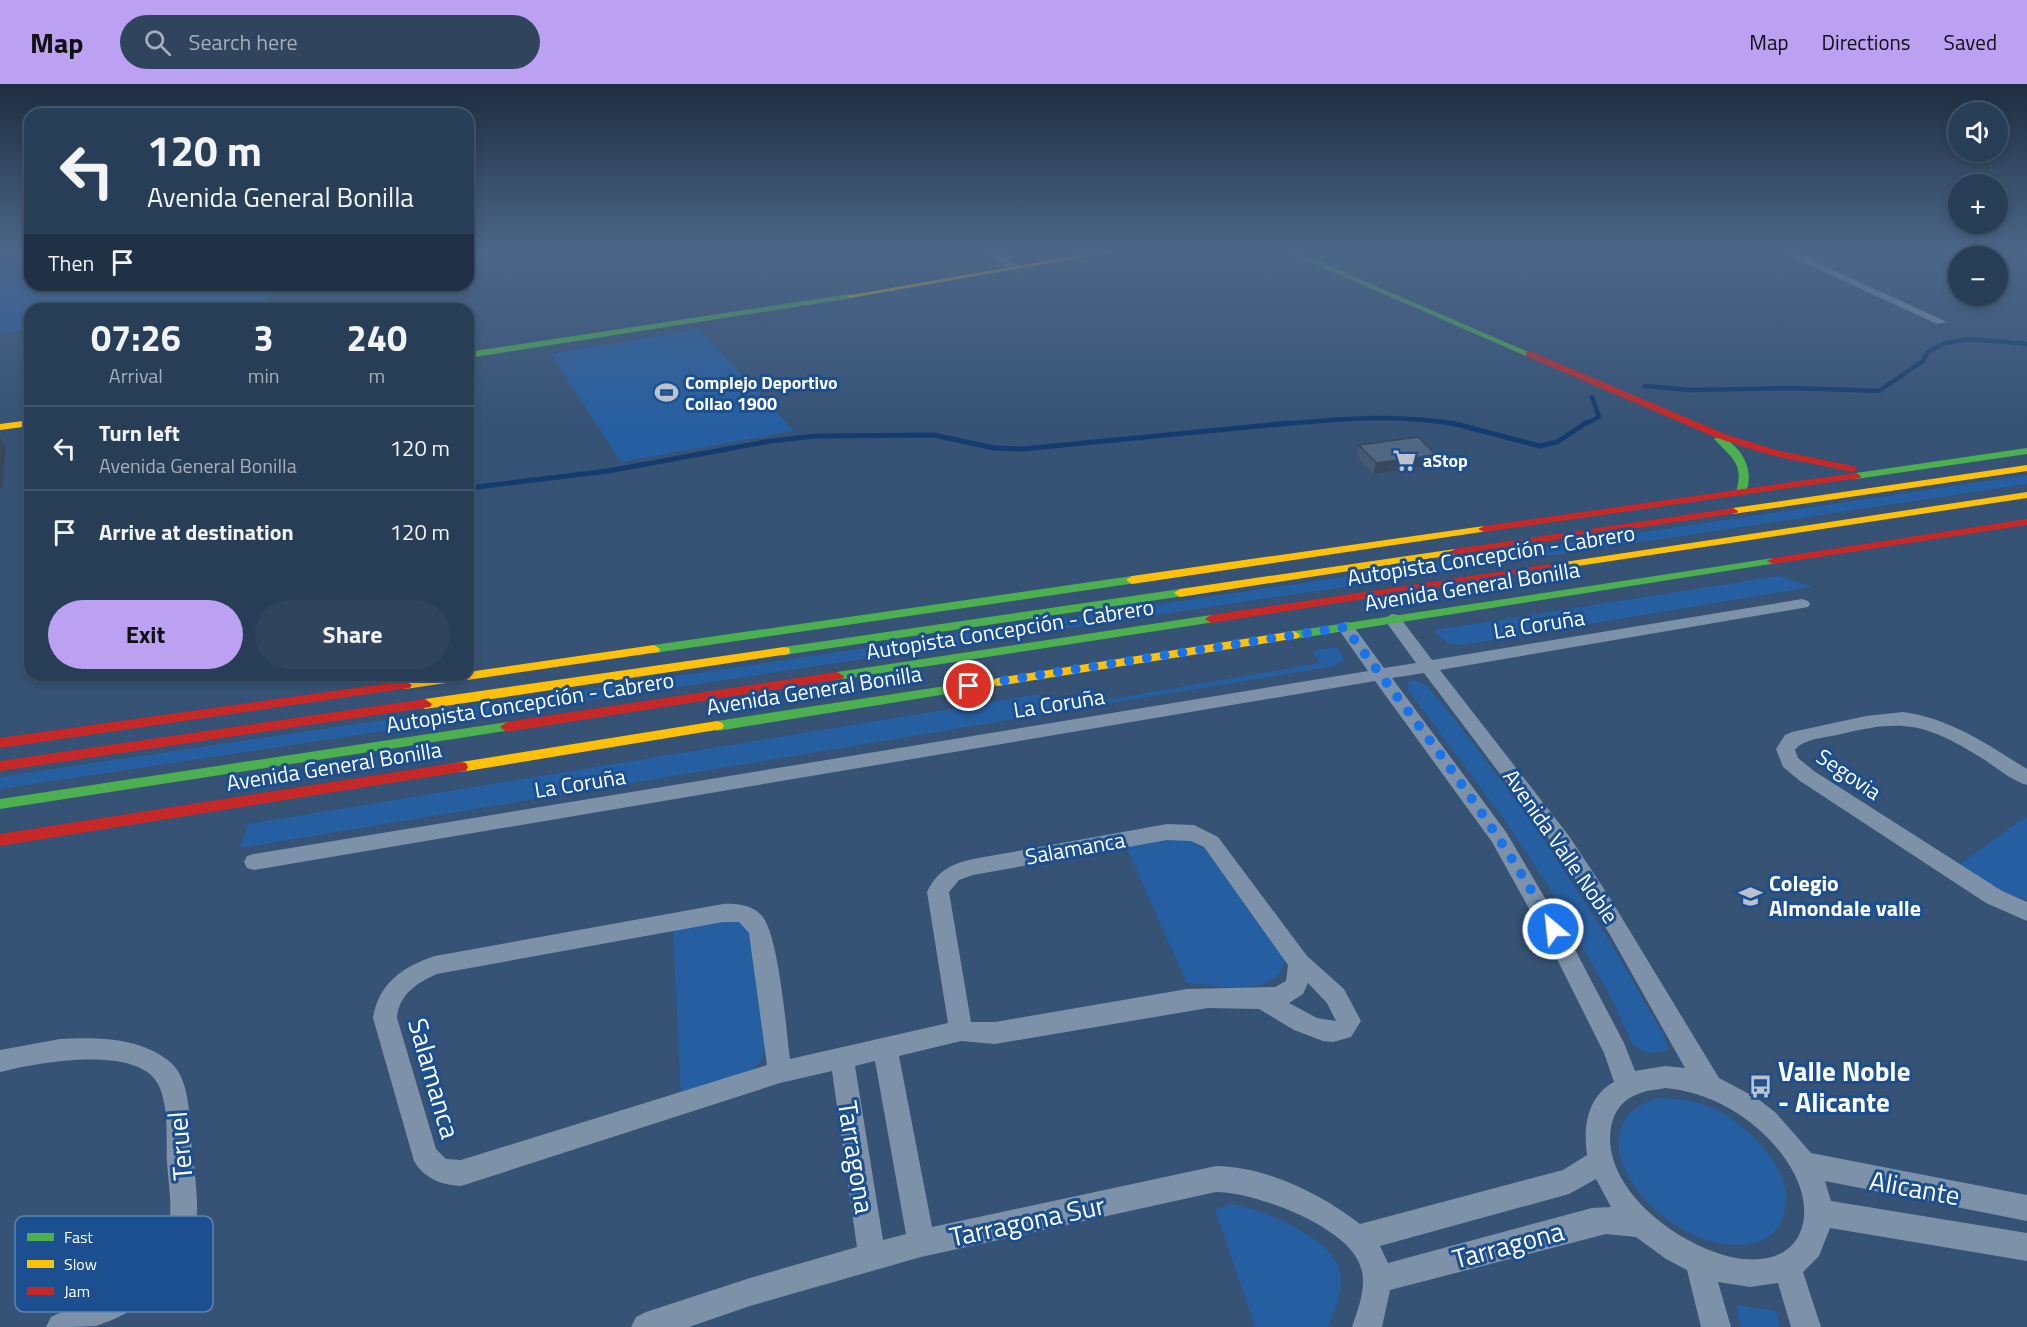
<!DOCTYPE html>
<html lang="en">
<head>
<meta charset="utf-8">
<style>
  :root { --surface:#283e57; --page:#30455d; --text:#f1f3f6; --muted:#a5aeba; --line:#44576d; --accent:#bca0f2 }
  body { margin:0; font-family:"Titillium Web",sans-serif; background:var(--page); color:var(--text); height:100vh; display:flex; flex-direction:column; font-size:22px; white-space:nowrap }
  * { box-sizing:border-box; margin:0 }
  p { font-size:20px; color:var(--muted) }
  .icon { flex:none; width:33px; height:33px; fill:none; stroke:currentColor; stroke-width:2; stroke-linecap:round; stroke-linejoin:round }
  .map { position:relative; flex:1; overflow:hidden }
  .sheet { position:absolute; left:24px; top:219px; width:450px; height:378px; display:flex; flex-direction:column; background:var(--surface); border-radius:18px; box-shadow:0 3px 9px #0003,0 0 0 2px var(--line) }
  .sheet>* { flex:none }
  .banner { position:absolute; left:24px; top:24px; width:450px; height:183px; border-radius:18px; box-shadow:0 3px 9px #0003,0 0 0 2px var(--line); background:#283e57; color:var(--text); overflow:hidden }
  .tools { position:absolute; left:1948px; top:18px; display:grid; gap:12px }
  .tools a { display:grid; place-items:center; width:60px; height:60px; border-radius:50%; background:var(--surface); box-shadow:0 3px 9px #0003,0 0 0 2px var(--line); font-size:30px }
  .pin { position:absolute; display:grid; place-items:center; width:51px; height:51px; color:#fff; margin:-26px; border:3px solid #fff; border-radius:50%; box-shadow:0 2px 6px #0007 }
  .me { position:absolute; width:66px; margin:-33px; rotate:332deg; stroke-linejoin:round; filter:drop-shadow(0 0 4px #0008) }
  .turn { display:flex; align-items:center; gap:21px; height:126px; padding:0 24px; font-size:27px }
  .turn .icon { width:78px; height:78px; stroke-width:2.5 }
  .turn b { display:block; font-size:42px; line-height:51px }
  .then { display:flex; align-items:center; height:57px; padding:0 24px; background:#0003; gap:12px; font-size:22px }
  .eta { display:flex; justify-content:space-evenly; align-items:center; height:102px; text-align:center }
  .eta b { font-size:36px; font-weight:700; line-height:42px }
  .button { display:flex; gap:12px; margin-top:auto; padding:12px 24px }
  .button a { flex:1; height:69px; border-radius:36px; background:var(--accent); color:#111; font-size:24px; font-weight:700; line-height:69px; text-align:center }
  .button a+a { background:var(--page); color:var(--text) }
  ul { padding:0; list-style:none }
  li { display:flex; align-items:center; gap:18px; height:84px; padding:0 24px; border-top:2px solid var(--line) }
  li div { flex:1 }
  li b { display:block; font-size:22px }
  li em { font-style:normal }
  header { display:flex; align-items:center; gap:36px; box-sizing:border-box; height:84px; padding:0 30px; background:var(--accent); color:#111 }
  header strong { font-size:28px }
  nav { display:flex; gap:33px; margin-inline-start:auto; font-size:21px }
  .search { width:420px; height:54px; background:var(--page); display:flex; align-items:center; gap:15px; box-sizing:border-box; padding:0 21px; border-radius:33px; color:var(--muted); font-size:22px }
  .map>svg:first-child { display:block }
  .green { fill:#265fa1 }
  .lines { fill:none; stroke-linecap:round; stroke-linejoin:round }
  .stream-far1 { stroke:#153c6e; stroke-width:4.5 }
  .stream { stroke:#153c6e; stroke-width:5 }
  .street { fill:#7d92a8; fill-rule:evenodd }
  .fast { fill:#4caf50; fill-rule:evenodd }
  .slow { fill:#ffc107; fill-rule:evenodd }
  .jam { fill:#c62828; fill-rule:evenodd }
  .wall { fill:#455971 }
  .shaded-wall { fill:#38485c }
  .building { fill:#506783; stroke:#38485c; stroke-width:1.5 }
  .route { stroke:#1a73e8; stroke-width:10; stroke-dasharray:0 18 }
  .labels { text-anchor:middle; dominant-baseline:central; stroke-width:6; stroke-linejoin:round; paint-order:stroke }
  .far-poi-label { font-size:18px; font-weight:bold; fill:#fff; stroke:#1b4f8f; text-anchor:start }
  .street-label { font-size:22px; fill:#fff; stroke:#1b4f8f }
  .poi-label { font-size:22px; font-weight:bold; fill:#fff; stroke:#1b4f8f; text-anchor:start }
  .near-poi-label { font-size:27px; font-weight:bold; fill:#fff; stroke:#1b4f8f; text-anchor:start }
  .near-street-label { font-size:27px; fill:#fff; stroke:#1b4f8f }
  .key { fill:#1b4f8f; stroke:#5f84b1; stroke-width:1.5 }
  .key-label { font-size:16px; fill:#fff }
</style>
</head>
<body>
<header>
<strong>Map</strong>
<div class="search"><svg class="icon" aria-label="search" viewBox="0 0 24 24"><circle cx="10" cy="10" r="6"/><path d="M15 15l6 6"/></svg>Search here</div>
<nav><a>Map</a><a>Directions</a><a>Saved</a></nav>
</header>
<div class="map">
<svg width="2027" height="1243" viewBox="0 0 2027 1243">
  <rect width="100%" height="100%" fill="#365274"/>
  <g class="green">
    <path d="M 0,168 L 30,168 L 30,201 L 295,201 L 245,225 L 30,225 L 30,245 L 0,250 Z"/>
    <path d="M 700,245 L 794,347 L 621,378 L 551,270 Z"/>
    <path d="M 2027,391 L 2027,400 L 0,705 L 0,693 Z"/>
    <path d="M 1779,492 L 1812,503 L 1463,561 L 1449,560 L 1435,549 L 1435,546 Z"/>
    <path d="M 1337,563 L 1345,576 L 1334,582 L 241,764 L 248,740 L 1035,611 L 1091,616 L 1112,615 L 1320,579 L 1312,567 Z"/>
    <path d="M 1415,596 L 1425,600 L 1453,633 L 1534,740 L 1612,861 L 1663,950 L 1668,964 L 1666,967 L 1647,969 L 1633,961 L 1613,917 L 1550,805 L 1501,731 L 1408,606 L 1409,597 Z"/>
    <path d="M 2027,732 L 2027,816 L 2004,809 L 1959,781 Z"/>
    <path d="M 1179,754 L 1189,755 L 1206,766 L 1285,875 C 1278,916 1218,901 1187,899 L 1126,763 Z"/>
    <path d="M 725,836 L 736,836 L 750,845 L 765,963 C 763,976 759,982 748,989 L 681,1010 L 673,845 Z"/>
    <path d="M 1657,1014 C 1679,1014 1700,1017 1719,1027 C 1753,1046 1801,1093 1782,1136 C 1777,1146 1770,1154 1760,1157 C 1679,1186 1555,1047 1657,1014 Z"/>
    <path d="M 1231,1120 C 1260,1124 1330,1153 1339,1185 C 1345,1204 1335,1225 1328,1243 L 1255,1243 L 1215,1125 Z"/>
    <path d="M 1736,1221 L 1776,1227 L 1780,1243 L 1741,1243 Z"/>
  </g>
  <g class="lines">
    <g class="stream-far1">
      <path d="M 1645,302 L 1690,306 L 1794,304 L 1879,307 L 1923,277 L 1928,268 L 1945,259 L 1971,255 L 2027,260"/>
      <path d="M 1273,341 C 1336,335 1398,329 1460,341"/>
      <path d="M 1583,341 L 1599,333 L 1592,313"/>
    </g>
    <g class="stream">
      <path d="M 1452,339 L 1540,362 L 1557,358 L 1586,339"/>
      <path d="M 468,404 L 608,387 L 771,357 L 815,352 L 934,351 L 994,364 L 1022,365 L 1289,339"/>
    </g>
    <g class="street">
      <path d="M 986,168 L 998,168 L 1021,184 L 1012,186 Z"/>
      <path d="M 1781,168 L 1794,168 L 1947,238 L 1937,240 Z"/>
      <path d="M 1802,515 L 1808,517 L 1810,520 L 1808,523 L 1440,586 L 1569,752 L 1608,811 L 1719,994 L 1757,1014 L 1776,1029 L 1811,1069 L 2027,1111 L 2027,1137 L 1825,1097 L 1831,1117 L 2027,1149 L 2027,1177 L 1830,1144 L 1819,1172 L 1803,1188 L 1821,1243 L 1791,1243 L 1778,1199 L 1750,1203 L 1718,1198 L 1731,1243 L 1701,1243 L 1687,1186 L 1666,1175 L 1636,1153 L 1606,1150 L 1390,1206 L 1382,1243 L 1352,1243 C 1358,1225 1367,1203 1361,1184 C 1350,1143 1255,1108 1216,1108 L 921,1173 L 750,1222 L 689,1243 L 631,1243 L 636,1233 L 646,1228 L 750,1194 L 857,1163 L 832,987 L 780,999 L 461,1102 C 441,1101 424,1094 414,1077 L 373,934 C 378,899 404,882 435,872 L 723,820 C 736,819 753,821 762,832 C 779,852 786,945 790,975 L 948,939 L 927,808 C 937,787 951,780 973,775 L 1167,740 L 1194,741 L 1218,753 L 1307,872 L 1344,905 L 1361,937 L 1351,953 L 1333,958 L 1323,957 L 1294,946 L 1259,925 L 1208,924 L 995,960 L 961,957 L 899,972 L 932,1143 L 1216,1082 C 1267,1083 1320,1109 1360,1140 L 1563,1086 L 1587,1071 C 1583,1043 1587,1013 1614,998 L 1604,969 L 1555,871 L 1492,758 L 1375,597 L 254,786 L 247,784 L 244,778 L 247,772 L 254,770 L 1368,587 L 1337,543 L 1345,538 L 1351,539 L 1384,584 L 1416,579 L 1384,535 L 1392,530 L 1398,531 L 1432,576 ZM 1424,589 L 1555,763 L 1609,849 L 1685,984 L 1665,982 L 1635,987 L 1624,959 L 1571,858 L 1506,748 L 1392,594 ZM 1167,756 L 1191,757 L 1204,763 L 1288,881 L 1286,897 L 1275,903 L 1187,905 L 995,938 L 971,938 L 949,808 L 959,796 L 973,791 ZM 723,838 L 739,838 L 749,849 L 767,981 L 461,1076 L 446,1075 L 436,1065 L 397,934 C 399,910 417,899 437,890 ZM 1308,899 L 1327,919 L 1336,937 L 1317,934 L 1289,919 L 1303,910 ZM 875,977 L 906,1150 L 883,1156 L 855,982 ZM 1665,1004 C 1715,1008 1765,1040 1791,1084 C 1818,1129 1804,1181 1744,1175 C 1687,1169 1600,1107 1611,1043 C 1614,1027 1623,1015 1638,1010 C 1646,1006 1657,1006 1665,1004 ZM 1596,1095 L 1611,1123 L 1592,1124 L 1388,1179 L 1380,1162 L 1569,1110 Z"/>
      <path d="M 1903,628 C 1950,634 1988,661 2027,685 L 2027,701 C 2010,696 1995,682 1980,673 C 1924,638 1901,635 1837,651 C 1823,654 1803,655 1795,666 L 1798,674 L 1814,687 L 2002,807 L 2027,818 L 2027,837 L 1986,819 L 1800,697 L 1783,683 L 1776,665 L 1785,651 L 1792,648 L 1866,632 Z"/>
      <path d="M 60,955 C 96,953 139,953 169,977 C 190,994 189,1030 191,1054 C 193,1079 198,1106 197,1131 C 196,1186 145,1226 96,1242 C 82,1243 61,1243 46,1243 L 51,1233 C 89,1216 138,1200 161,1164 C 176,1139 169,1106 167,1079 C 166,1055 169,1024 159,1002 C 140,959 35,979 0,988 L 0,966 Z"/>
    </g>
    <g class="fast">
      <path d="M 1287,168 L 1297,168 L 1533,270 L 1526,272 Z"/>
      <path d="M 850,210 L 854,212 L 853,214 L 468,274 L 468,268 Z"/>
      <path d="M 1719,352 C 1742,361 1756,388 1745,410 L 1741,411 L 1736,408 C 1745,380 1731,373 1714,355 Z"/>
      <path d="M 2027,364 L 2027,370 L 1856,395 L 1851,392 L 1856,389 Z"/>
      <path d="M 1773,474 L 1777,475 L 1779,477 L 1777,479 L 1294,555 L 1288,551 L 1294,547 Z"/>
      <path d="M 1132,492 L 1136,493 L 1138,496 L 1136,499 L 654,569 L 648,565 L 654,561 Z"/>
      <path d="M 1180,505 L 1184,506 L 1186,509 L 1184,512 L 784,571 L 778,567 L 784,563 Z"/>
      <path d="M 1211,531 L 1215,532 L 1217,535 L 1215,538 L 837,596 L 830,592 L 837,588 Z"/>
      <path d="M 998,594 L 1003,595 L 1005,598 L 1003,601 L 717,647 L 710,642 L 717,637 Z"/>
      <path d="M 507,638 L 512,640 L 514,643 L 512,646 L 0,725 L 0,715 Z"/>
    </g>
    <g class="slow">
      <path d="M 1097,168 L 1113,168 L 850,214 L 846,212 Z"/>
      <path d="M 30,336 L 30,342 L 0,346 L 0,340 Z"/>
      <path d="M 2027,381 L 2027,387 L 1733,430 L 1728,427 L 1733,424 Z"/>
      <path d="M 2027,408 L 2027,414 L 1558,485 L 1552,482 L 1558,479 Z"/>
      <path d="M 1484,442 L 1490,445 L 1488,447 L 1132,500 L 1126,496 L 1132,492 Z"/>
      <path d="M 1455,465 L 1461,468 L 1459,470 L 1180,513 L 1174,509 L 1180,505 Z"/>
      <path d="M 1294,547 L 1300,551 L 1298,554 L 998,602 L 991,598 L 998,594 Z"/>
      <path d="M 654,561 L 660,565 L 659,568 L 405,605 L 398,601 C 409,591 452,591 468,591 L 468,588 Z"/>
      <path d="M 784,563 L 789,564 L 790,567 L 789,570 L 425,625 L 418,620 L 425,615 Z"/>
      <path d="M 717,637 L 722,639 L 724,642 L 722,645 L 461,688 L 456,687 L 454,683 L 456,679 L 461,678 Z"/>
    </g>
    <g class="jam">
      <path d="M 1526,268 L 1532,268 L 1725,350 L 1776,366 L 1853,382 L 1858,385 L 1853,388 L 1770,371 L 1717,354 L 1526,272 Z"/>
      <path d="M 1856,389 L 1861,392 L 1860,394 L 1484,448 L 1478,445 L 1484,442 Z"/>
      <path d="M 1733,424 L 1738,427 L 1737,429 L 1455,471 L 1449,468 L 1455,465 Z"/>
      <path d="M 2027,435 L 2027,441 L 1773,480 L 1767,477 L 1773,474 Z"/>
      <path d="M 1558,479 L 1562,480 L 1564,482 L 1562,484 L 1211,539 L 1205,535 L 1211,531 Z"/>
      <path d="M 837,588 L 844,592 L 842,595 L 507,648 L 500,643 L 507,638 Z"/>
      <path d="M 405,597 L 412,601 L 410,604 L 0,664 L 0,654 Z"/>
      <path d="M 425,615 L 432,620 L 430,623 L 0,687 L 0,677 Z"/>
      <path d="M 461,678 L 466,679 L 468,683 L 466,687 L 0,762 L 0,750 Z"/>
    </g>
  </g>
  <path class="wall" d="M 1359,361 L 1436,371 L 1433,381 L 1373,390 L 1357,372 Z"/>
  <g class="shaded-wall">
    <path d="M 0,354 L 6,362 L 3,403 L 0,404 Z"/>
    <path d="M 1436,371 L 1433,381 L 1373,390 L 1376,379 Z"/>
  </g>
  <path class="building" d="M 1418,353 L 1436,371 L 1376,379 L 1359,361 Z"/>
  <linearGradient id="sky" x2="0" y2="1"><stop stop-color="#1e2d40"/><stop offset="0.49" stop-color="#4c6688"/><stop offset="1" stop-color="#4c6688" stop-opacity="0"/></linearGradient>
  <rect width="2027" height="342" fill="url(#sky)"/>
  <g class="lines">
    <path class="route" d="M 969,602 L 1345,543 C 1418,642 1495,737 1553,845"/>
  </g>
  <defs>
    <symbol id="stadium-bare" viewBox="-9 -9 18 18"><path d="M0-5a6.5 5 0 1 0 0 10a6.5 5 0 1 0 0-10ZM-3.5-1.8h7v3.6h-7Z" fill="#b9c2ce" stroke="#1b4f8f" stroke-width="2.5" paint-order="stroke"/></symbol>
    <symbol id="supermarket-bare" viewBox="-9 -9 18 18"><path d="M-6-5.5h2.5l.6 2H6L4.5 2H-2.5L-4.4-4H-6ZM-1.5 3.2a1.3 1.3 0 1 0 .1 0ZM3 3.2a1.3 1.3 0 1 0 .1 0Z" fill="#b9c2ce" stroke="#1b4f8f" stroke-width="2.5" paint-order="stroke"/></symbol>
    <symbol id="school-bare" viewBox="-9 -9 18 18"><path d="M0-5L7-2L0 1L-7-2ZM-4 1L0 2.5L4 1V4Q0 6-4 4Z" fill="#b9c2ce" stroke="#1b4f8f" stroke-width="2.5" paint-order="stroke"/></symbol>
    <symbol id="bus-bare" viewBox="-9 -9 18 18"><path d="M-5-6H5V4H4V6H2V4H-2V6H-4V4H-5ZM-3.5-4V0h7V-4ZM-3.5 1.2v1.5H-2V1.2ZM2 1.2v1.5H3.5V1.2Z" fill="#b9c2ce" stroke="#1b4f8f" stroke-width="2.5" paint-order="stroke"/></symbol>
  </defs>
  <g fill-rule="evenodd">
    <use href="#stadium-bare" x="650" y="292" width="33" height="33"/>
    <use href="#supermarket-bare" x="1388" y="360" width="33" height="33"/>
    <use href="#school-bare" x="1734" y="796" width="33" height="33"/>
    <use href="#bus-bare" x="1744" y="986" width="33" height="33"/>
  </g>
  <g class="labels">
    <g class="far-poi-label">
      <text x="685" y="298">Complejo Deportivo<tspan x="685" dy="21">Collao 1900</tspan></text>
      <text x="1423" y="376">aStop</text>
    </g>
    <g class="street-label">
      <text transform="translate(1491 471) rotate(-9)">Autopista Concepción - Cabrero</text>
      <text transform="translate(1472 502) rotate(-9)">Avenida General Bonilla</text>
      <text transform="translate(1539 540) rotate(-9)">La Coruña</text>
      <text transform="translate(1010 545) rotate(-9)">Autopista Concepción - Cabrero</text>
      <text transform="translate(814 606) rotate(-9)">Avenida General Bonilla</text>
      <text transform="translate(530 618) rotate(-9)">Autopista Concepción - Cabrero</text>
      <text transform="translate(1059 619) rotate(-9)">La Coruña</text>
      <text transform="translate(334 682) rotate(-9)">Avenida General Bonilla</text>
      <text transform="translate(1849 690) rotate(34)">Segovia</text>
      <text transform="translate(580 699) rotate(-9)">La Coruña</text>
      <text transform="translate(1561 762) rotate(55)">Avenida Valle Noble</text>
      <text transform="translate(1075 764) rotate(-10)">Salamanca</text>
    </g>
    <g class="poi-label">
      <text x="1769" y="799">Colegio<tspan x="1769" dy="25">Almondale valle</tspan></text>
    </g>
    <g class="near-poi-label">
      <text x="1778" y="986">Valle Noble<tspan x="1778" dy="31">- Alicante</tspan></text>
    </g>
    <g class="near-street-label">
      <text transform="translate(435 994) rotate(74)">Salamanca</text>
      <text transform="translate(179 1062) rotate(-95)">Teruel</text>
      <text transform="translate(857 1073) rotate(81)">Tarragona</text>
      <text transform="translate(1915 1103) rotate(10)">Alicante</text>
      <text transform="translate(1027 1136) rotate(-12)">Tarragona Sur</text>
      <text transform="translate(1508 1160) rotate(-15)">Tarragona</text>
    </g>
  </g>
  <rect x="15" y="1132" width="198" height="96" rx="9" class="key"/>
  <rect x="27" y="1149" width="27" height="8" fill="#4caf50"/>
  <rect x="27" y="1176" width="27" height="8" fill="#ffc107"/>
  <rect x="27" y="1203" width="27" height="8" fill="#c62828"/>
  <g class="key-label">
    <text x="64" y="1159">Fast</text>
    <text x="64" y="1186">Slow</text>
    <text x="64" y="1213">Jam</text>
  </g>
</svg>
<div class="tools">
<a><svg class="icon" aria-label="sound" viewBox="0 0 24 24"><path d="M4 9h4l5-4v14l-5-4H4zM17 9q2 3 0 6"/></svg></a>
<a>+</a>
<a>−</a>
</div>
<div class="pin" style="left:969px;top:602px;background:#d93025"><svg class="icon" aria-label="arrive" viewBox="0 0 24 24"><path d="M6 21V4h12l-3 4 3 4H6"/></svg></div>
<svg class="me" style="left:1553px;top:845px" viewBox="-20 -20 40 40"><circle r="17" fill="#1a73e8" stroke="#fff" stroke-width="3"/><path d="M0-11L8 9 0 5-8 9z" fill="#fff"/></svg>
<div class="banner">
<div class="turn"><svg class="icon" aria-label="left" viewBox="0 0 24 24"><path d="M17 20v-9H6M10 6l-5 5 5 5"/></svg><div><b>120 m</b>Avenida General Bonilla</div></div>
<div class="then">Then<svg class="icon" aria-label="arrive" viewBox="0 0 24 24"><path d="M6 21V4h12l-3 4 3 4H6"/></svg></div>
</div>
<section class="sheet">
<div class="eta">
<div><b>07:26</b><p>Arrival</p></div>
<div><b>3</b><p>min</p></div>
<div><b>240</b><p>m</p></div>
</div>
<ul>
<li><svg class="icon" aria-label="left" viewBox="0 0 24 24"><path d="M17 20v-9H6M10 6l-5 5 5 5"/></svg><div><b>Turn left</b><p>Avenida General Bonilla</p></div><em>120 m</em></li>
<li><svg class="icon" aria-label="arrive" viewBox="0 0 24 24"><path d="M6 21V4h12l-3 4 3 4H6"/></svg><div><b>Arrive at destination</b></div><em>120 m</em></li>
</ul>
<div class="button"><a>Exit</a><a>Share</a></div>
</section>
</div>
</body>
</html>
